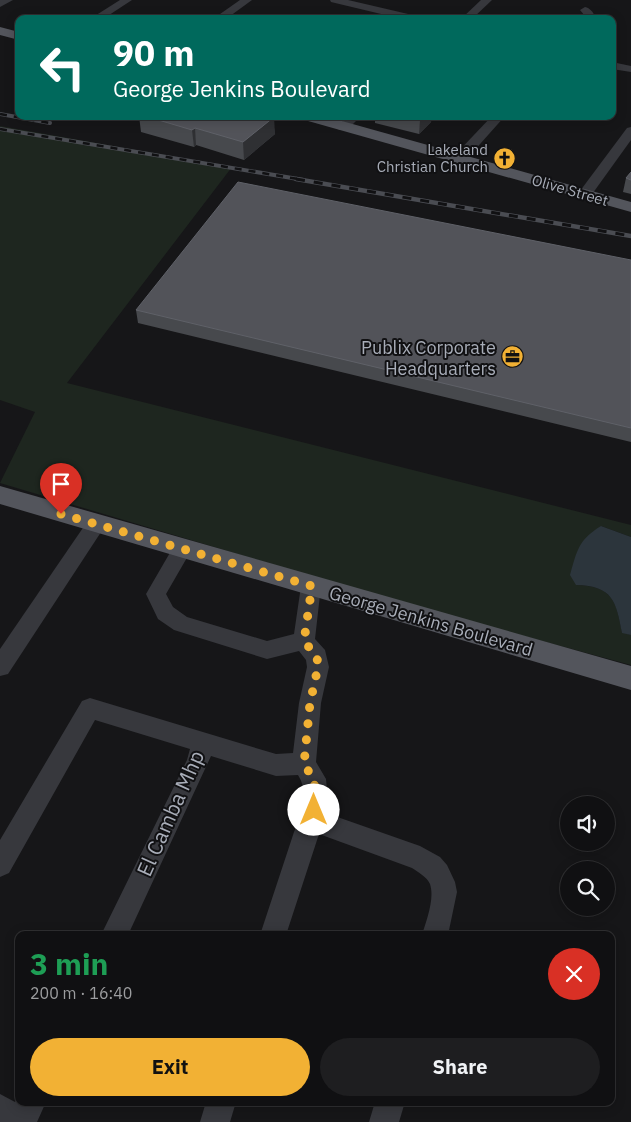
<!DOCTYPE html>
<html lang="en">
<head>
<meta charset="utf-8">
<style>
  :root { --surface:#101012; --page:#1e1e20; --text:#f1f3f6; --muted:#9c9d9f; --line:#303032; --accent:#f2b134 }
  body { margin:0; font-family:"IBM Plex Sans",sans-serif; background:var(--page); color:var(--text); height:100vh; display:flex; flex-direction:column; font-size:19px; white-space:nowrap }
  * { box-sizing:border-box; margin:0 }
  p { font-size:16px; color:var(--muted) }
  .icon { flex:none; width:28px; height:28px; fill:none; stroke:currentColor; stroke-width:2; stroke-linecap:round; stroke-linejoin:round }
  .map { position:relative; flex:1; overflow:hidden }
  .side { position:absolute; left:15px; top:931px; width:600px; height:175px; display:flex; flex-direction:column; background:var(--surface); border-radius:10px; box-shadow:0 2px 12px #0003,0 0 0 1px var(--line) }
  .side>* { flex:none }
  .banner { position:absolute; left:15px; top:15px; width:601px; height:105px; border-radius:10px; box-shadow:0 2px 12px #0003,0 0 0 1px var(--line); background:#00695c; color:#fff; overflow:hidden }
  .controls { position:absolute; left:560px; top:796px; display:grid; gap:10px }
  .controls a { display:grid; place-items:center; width:55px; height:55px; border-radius:50%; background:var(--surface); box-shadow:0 2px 12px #0003,0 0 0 1px var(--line); font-size:25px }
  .pin { position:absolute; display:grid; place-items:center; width:42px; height:42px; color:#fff; margin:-51px -21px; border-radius:50% 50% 50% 0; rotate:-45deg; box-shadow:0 0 5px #0007 }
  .pin .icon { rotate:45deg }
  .me { position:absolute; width:55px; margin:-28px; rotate:0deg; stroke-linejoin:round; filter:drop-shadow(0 0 4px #0008) }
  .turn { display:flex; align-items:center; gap:18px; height:105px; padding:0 15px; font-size:22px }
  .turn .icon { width:65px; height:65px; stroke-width:2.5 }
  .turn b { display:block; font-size:35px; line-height:42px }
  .round { display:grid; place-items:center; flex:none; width:52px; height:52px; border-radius:26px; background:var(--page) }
  .overview { display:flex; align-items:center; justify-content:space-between; height:85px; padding:0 15px }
  h1 { font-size:30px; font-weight:700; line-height:38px; color:#1e9e55 }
  .action { display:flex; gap:10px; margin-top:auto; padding:10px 15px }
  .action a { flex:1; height:58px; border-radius:30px; background:var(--accent); color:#111; font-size:20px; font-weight:700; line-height:58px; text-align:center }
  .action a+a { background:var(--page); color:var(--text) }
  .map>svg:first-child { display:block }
  .green { fill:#1e261f }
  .water { fill:#2c353c }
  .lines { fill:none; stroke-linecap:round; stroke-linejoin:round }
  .minor { fill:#37383d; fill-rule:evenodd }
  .major { fill:#53555c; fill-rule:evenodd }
  .rail-far1-casing { stroke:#4a4c52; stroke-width:4 }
  .rail-casing { stroke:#4a4c52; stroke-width:4.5 }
  .rail-far1 { stroke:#111113; stroke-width:2.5; stroke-dasharray:7; stroke-linecap:butt }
  .rail { stroke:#111113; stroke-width:3; stroke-dasharray:9; stroke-linecap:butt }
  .wall { fill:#47494d }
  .shaded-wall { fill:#2f3033 }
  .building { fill:#525359; stroke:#5f6168 }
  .route { stroke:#f2b134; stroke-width:9; stroke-dasharray:0 16.2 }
  .labels { text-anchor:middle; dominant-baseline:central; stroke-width:4; stroke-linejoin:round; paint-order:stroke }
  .far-poi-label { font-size:15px; fill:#a8adb8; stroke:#111113; text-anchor:end }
  .far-street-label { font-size:15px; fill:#a8adb8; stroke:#111113 }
  .poi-label { font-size:18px; fill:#a8adb8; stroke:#111113; text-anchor:end }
  .street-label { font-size:18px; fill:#a8adb8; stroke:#111113 }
  .near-street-label { font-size:21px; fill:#a8adb8; stroke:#111113 }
</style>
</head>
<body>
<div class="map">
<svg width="631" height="1122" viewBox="0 0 631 1122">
  <rect width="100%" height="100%" fill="#161618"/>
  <path class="green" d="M 0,126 L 232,167 L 67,383 L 631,525 L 631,537 L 601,526 L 576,585 C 613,586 616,601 622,632 L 631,635 L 631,665 L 412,606 L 0,483 L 35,412 L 0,400 Z"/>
  <path class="water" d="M 601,526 L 631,537 L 631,635 L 622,633 C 616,601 613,586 576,585 L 570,575 C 577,551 578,540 601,526 Z"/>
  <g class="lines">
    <g class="minor">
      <path d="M 0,0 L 13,0 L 0,7 Z"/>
      <path d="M 120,0 L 132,0 L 103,19 L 90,19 Z"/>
      <path d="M 240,0 L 252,0 L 226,19 L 213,19 Z"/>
      <path d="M 330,0 L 348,0 L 421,17 L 422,19 L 402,19 L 331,2 Z"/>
      <path d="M 481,0 L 492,0 L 472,19 L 461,19 Z"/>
      <path d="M 585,7 C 590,8 596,14 594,19 L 584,19 L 585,16 L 580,10 Z"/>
      <path d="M 612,62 L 631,66 L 631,72 L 612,69 Z"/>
      <path d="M 348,116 L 361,116 L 347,130 L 339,130 L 337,127 Z"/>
      <path d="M 492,116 L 505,116 L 464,162 L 454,162 L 452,159 L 454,156 Z"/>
      <path d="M 631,127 L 631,140 L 590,197 L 580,197 L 578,194 L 580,191 L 627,128 Z"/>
      <path d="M 96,517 L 103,519 L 106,524 L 103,529 L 8,674 L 0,676 L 0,649 L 89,519 Z"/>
      <path d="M 182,541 L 189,544 L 192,549 L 166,594 L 173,607 L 187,617 L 267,641 L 294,634 L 301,586 L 304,580 L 311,578 L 318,580 L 321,586 L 315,639 L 325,650 L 329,667 L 321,703 L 316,762 L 326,779 L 328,800 L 326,813 L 420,846 L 440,857 L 447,865 L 455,882 L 457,892 L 448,935 L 422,935 C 426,921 435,899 430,884 C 427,877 418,872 412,868 L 319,834 L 286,935 L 260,935 L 294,832 C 301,814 310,794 298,775 L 276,776 L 211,756 L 128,935 L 101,935 L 187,760 L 190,749 L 95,720 L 9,873 L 0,877 L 0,840 L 82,701 L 90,698 L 276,754 L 293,753 L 299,703 L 307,667 L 306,660 L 299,651 L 267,659 L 174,630 L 158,619 L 146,594 L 175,544 Z"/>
      <path d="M 0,1094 L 15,1102 L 19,1095 L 19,1102 L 46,1102 L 37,1122 L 0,1122 Z"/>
      <path d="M 206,1102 L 236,1102 L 230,1122 L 200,1122 Z"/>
      <path d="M 375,1102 L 405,1102 L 399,1122 L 369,1122 Z"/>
    </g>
    <g class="major">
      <path d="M 0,27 L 19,32 L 19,40 L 0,35 Z"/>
      <path d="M 299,116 L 324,116 L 631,202 L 631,212 L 301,119 Z"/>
      <path d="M 0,486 L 631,666 L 631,690 L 0,504 Z"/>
    </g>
    <defs>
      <g id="rail-far1">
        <path d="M 0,114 L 50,123"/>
        <path d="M 0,129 L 304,180"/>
      </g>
      <path id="rail" d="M 296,179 L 631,236"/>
    </defs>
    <use href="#rail-far1" class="rail-far1-casing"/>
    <use href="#rail" class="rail-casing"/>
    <use href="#rail-far1" class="rail-far1"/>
    <use href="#rail" class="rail"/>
  </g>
  <g class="wall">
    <path d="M 139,116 L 272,116 L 275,134 L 244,160 L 196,145 L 194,147 L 141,132 Z"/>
    <path d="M 375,116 L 432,116 L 431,122 L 419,134 L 375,123 Z"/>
    <path d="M 631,172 L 631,194 L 623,192 L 626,178 Z"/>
    <path d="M 631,260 L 631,442 L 138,323 L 136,310 Z"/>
  </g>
  <g class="shaded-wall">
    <path d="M 424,116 L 432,116 L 431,122 L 419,134 L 420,120 Z"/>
    <path d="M 274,117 L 275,134 L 244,160 L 243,142 Z"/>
    <path d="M 195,128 L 196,145 L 194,147 L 192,130 Z"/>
  </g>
  <g class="building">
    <path d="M 145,116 L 272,116 L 274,117 L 243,142 L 195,128 L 192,130 Z"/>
    <path d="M 405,116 L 424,116 L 420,120 Z"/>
    <path d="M 631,172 L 631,180 L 626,178 Z"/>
    <path d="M 238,182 L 631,260 L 631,428 L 136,310 Z"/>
  </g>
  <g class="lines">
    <path class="route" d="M 61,514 L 312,586 L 304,641 L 317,657 L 318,667 L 310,703 L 304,764 L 314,780 L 316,800 L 314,810"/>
  </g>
  <defs>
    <symbol id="church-disc" viewBox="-11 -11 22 22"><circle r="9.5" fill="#f2b134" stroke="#111113"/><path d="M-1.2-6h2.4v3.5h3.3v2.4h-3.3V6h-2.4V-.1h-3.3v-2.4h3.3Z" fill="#111"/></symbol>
    <symbol id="office-disc" viewBox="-11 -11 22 22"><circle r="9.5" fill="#f2b134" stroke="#111113"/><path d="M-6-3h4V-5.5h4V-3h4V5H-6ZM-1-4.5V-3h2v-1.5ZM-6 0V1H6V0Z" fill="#111"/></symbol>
  </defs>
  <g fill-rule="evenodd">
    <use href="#church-disc" x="492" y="146" width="25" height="25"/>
    <use href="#office-disc" x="500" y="344" width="25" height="25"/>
  </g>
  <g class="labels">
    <g class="far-poi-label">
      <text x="488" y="149">Lakeland<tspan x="488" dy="17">Christian Church</tspan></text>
    </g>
    <g class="far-street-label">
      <text transform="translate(570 190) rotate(16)">Olive Street</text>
    </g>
    <g class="poi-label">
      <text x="496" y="347">Publix Corporate<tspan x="496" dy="21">Headquarters</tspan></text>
    </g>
    <g class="street-label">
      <text transform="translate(431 621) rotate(16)">George Jenkins Boulevard</text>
    </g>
    <g class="near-street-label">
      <text transform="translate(170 813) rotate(-66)">El Camba Mhp</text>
    </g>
  </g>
</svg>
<div class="controls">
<a><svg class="icon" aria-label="sound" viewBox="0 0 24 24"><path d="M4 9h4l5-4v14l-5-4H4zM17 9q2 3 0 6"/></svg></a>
<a><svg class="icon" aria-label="search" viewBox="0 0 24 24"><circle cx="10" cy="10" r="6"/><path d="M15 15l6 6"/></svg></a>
</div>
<div class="pin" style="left:61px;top:514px;background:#d93025"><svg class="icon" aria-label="arrive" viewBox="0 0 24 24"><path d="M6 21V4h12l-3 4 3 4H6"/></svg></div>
<svg class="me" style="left:314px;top:810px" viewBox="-20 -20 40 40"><circle r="19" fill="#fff"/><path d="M0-13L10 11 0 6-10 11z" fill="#f2b134"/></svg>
<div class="banner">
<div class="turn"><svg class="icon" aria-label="left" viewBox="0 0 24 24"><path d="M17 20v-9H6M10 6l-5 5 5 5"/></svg><div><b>90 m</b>George Jenkins Boulevard</div></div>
</div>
<section class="side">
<div class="overview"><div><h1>3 min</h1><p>200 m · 16:40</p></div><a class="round" style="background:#d93025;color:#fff"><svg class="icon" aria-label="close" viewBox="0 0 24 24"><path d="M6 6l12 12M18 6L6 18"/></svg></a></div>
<div class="action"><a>Exit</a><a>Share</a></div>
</section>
</div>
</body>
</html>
